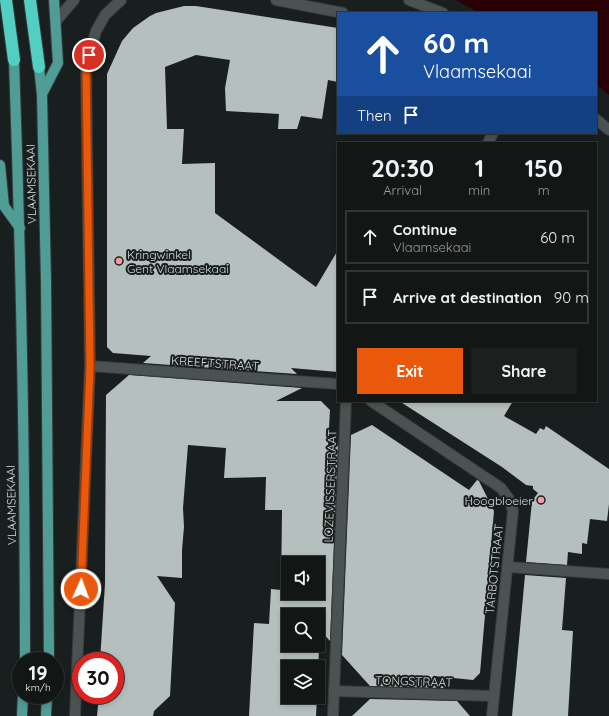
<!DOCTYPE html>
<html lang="en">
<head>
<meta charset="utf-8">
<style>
  :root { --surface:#121716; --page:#1b201f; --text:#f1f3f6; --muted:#9c9fa1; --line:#313635; --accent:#ea580c }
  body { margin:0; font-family:Quicksand,sans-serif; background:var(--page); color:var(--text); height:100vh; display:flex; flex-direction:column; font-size:15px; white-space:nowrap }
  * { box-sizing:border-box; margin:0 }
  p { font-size:13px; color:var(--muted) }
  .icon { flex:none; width:22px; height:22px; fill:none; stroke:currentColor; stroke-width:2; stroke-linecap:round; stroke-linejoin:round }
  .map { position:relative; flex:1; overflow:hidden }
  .side { position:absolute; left:337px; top:142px; width:260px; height:260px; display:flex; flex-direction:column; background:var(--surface); border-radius:0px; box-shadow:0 2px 6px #0003,0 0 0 1px var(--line) }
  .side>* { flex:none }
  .guide { position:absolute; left:337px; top:12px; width:260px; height:122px; border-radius:0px; box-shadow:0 2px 6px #0003,0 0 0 1px var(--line); background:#1a4fa0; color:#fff; overflow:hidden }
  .fabs { position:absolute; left:281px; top:556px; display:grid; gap:8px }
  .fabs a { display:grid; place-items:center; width:44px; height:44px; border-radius:0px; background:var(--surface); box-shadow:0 2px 6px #0003,0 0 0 1px var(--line); font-size:20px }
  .speed { position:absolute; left:12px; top:652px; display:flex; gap:8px; font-size:20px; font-weight:700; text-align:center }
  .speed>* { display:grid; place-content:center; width:52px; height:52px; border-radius:50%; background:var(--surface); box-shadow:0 2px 6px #0003,0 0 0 1px var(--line); line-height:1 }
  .speed small { font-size:10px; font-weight:400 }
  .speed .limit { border:6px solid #d22; background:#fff; color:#111 }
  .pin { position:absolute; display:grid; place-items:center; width:34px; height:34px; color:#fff; margin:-17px; border:2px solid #fff; border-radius:50%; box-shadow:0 1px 4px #0007 }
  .me { position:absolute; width:44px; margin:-22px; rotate:2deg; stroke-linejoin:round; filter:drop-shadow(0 0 3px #0008) }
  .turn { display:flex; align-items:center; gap:14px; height:84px; padding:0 20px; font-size:18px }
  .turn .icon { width:52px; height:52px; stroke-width:2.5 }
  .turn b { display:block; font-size:28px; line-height:34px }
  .then { display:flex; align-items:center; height:38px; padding:0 20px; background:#0003; gap:8px; font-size:15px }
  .eta { display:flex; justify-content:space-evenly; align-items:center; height:68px; text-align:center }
  .eta b { font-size:24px; font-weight:800; line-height:28px }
  .action { display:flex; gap:8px; margin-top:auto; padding:8px 20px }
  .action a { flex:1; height:46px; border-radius:0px; background:var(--accent); color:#fff; font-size:16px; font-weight:800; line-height:46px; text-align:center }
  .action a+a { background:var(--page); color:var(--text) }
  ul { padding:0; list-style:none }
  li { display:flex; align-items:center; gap:12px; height:54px; margin:0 8px 6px; padding:0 12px; border:2px solid var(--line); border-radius:0px }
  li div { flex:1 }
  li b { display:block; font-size:15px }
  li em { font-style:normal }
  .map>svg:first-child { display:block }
  .water { fill:#280005 }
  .building { fill:#b5bfbd; fill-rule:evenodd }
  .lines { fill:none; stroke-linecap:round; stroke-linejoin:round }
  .lane-casing { stroke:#373c3b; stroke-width:12 }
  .street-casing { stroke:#373c3b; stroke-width:12 }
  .primary-casing { stroke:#373c3b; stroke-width:12 }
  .highway-casing { stroke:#373c3b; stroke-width:14 }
  .lane { stroke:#4b5352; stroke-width:10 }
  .street { stroke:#4b5352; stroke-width:10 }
  .primary { stroke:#4f9d95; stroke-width:10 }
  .highway { stroke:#52cfc2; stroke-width:12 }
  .route-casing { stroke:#983908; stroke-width:10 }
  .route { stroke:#ea580c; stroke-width:7 }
  .poi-dot { fill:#f49aa0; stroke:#181f1e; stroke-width:1.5 }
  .labels { text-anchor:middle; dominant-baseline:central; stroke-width:4; stroke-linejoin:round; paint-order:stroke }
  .street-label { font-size:12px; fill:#d7dcdb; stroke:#181f1e }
  .poi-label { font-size:12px; fill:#d7dcdb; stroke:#181f1e; text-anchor:start }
</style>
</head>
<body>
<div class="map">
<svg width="609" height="716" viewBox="0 0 609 716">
  <rect width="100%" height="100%" fill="#181f1e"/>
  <path class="water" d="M 456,0 L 609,0 L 609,95 L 596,84 L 596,13 L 479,13 Z"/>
  <g class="building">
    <path d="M 184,6 L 196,6 L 338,28 L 338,82 L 328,80 L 322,119 L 301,116 L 297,129 L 278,129 L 279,114 L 226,111 L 225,88 L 230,60 L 196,55 L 165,67 L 167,129 L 184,129 L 182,164 L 215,163 L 215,213 L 316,287 L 338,250 L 338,372 L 291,368 L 297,374 L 143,363 L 151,356 L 113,353 L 107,347 L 107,74 L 122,41 L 133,28 L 150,16 L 156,13 Z"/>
    <path d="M 129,375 L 302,388 L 276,401 L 321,401 L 330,410 L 328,447 L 338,442 L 330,641 L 320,630 L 318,671 L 318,667 L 288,667 L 288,697 L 317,697 L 316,716 L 249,716 L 254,623 L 269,624 L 271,589 L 281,590 L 282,510 L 265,510 L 266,477 L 224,478 L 226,448 L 188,445 L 183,508 L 184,527 L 182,550 L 182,578 L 157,576 L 175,603 L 170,696 L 154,711 L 153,716 L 97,716 L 99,695 L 115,695 L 115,661 L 100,661 L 105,583 L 106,395 ZM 288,563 L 318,563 L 318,593 L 288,593 ZM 288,615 L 318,615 L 318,645 L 288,645 Z"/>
    <path d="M 399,401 L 513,401 L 504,416 L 536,434 L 540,428 L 544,430 L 546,426 L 609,469 L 609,504 L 607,521 L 590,519 L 587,544 L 582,543 L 582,554 L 568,552 L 567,565 L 526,562 L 532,501 L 538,493 L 533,489 L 533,486 L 526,485 L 502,467 Z"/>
    <path d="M 372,425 L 469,490 L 477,480 L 479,481 L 494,511 L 480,673 L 473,680 L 434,676 L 444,688 L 370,686 L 342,655 L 351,435 Z"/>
    <path d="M 525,575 L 566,578 L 562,630 L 573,631 L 568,716 L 512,716 Z"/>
    <path d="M 370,699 L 457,701 L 470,716 L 352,716 Z"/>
  </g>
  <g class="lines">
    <defs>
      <path id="lane" d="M 507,567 L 609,574"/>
      <g id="street">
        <path d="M 276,0 L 343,13"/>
        <path d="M 409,0 L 443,13"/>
        <path d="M 56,21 L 74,0"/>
        <path d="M 596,119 L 609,130"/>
        <path d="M 488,143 L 493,133"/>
        <path d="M 90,366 L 338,384"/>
        <path d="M 371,401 L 501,488 L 509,499 L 513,511 L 492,716"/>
        <path d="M 334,691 L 493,696"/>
        <path d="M 75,716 L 90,366 L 86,66 L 96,31 L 105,15 L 121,0"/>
        <path d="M 333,716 L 346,401"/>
      </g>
      <g id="primary">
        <path d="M 14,60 C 21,260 25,461 25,661"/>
        <path d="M 39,67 L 42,95 L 46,281 L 49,661"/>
        <path d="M 42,94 L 58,63 L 54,0"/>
        <path d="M 0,165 L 4,206 L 20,228"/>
        <path d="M 22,716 L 23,695"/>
        <path d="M 46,716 L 47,695"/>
      </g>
      <g id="highway">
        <path d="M 6,0 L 14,60"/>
        <path d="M 30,0 L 39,67"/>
      </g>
    </defs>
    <use href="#lane" class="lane-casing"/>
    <use href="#street" class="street-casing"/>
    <use href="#primary" class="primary-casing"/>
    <use href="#highway" class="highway-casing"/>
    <use href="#lane" class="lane"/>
    <use href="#street" class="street"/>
    <use href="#primary" class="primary"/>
    <use href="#highway" class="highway"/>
  </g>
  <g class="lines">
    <defs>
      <path id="route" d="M 81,589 L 90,366 L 86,66 L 89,55"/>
    </defs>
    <use href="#route" class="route-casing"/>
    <use href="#route" class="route"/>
  </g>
  <g class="poi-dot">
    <circle cx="119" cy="261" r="4"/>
    <circle cx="541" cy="500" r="4"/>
  </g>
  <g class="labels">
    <g class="street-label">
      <text transform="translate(31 184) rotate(-91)">VLAAMSEKAAI</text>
      <text transform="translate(215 363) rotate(4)">KREEFTSTRAAT</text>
      <text transform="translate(330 486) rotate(-88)">LOZEVISSERSTRAAT</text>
      <text transform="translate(11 505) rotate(-91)">VLAAMSEKAAI</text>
      <text transform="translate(494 569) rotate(-84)">TARBOTSTRAAT</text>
      <text transform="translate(414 681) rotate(2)">TONGSTRAAT</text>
    </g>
    <g class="poi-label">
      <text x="127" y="254">Kringwinkel<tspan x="127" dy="14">Gent Vlaamsekaai</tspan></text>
      <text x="533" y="500" text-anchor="end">Hoogbloeier</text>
    </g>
  </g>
</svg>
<div class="fabs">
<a><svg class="icon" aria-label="sound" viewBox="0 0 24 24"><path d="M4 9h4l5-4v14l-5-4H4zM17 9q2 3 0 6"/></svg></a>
<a><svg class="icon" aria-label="search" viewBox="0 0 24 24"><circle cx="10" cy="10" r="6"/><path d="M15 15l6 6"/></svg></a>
<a><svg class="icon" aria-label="layers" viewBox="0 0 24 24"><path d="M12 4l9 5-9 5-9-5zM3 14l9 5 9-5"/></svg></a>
</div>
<div class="speed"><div>19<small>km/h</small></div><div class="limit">30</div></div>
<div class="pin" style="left:89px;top:55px;background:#d93025"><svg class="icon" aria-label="arrive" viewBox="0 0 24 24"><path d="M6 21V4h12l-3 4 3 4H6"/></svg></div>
<svg class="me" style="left:81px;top:589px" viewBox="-20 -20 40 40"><circle r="17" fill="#ea580c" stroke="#fff" stroke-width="3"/><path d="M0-11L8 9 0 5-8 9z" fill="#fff"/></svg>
<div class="guide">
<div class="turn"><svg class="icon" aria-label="ahead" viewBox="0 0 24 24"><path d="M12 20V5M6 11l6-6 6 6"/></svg><div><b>60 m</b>Vlaamsekaai</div></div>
<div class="then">Then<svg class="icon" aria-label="arrive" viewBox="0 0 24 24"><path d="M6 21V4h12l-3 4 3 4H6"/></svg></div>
</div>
<section class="side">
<div class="eta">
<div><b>20:30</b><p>Arrival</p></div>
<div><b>1</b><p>min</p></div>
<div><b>150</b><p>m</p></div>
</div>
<ul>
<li><svg class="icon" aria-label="ahead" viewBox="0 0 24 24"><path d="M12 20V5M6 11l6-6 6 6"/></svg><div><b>Continue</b><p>Vlaamsekaai</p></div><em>60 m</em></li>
<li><svg class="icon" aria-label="arrive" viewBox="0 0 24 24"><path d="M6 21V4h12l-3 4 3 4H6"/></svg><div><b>Arrive at destination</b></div><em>90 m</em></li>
</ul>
<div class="action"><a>Exit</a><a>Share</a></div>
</section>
</div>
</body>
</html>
